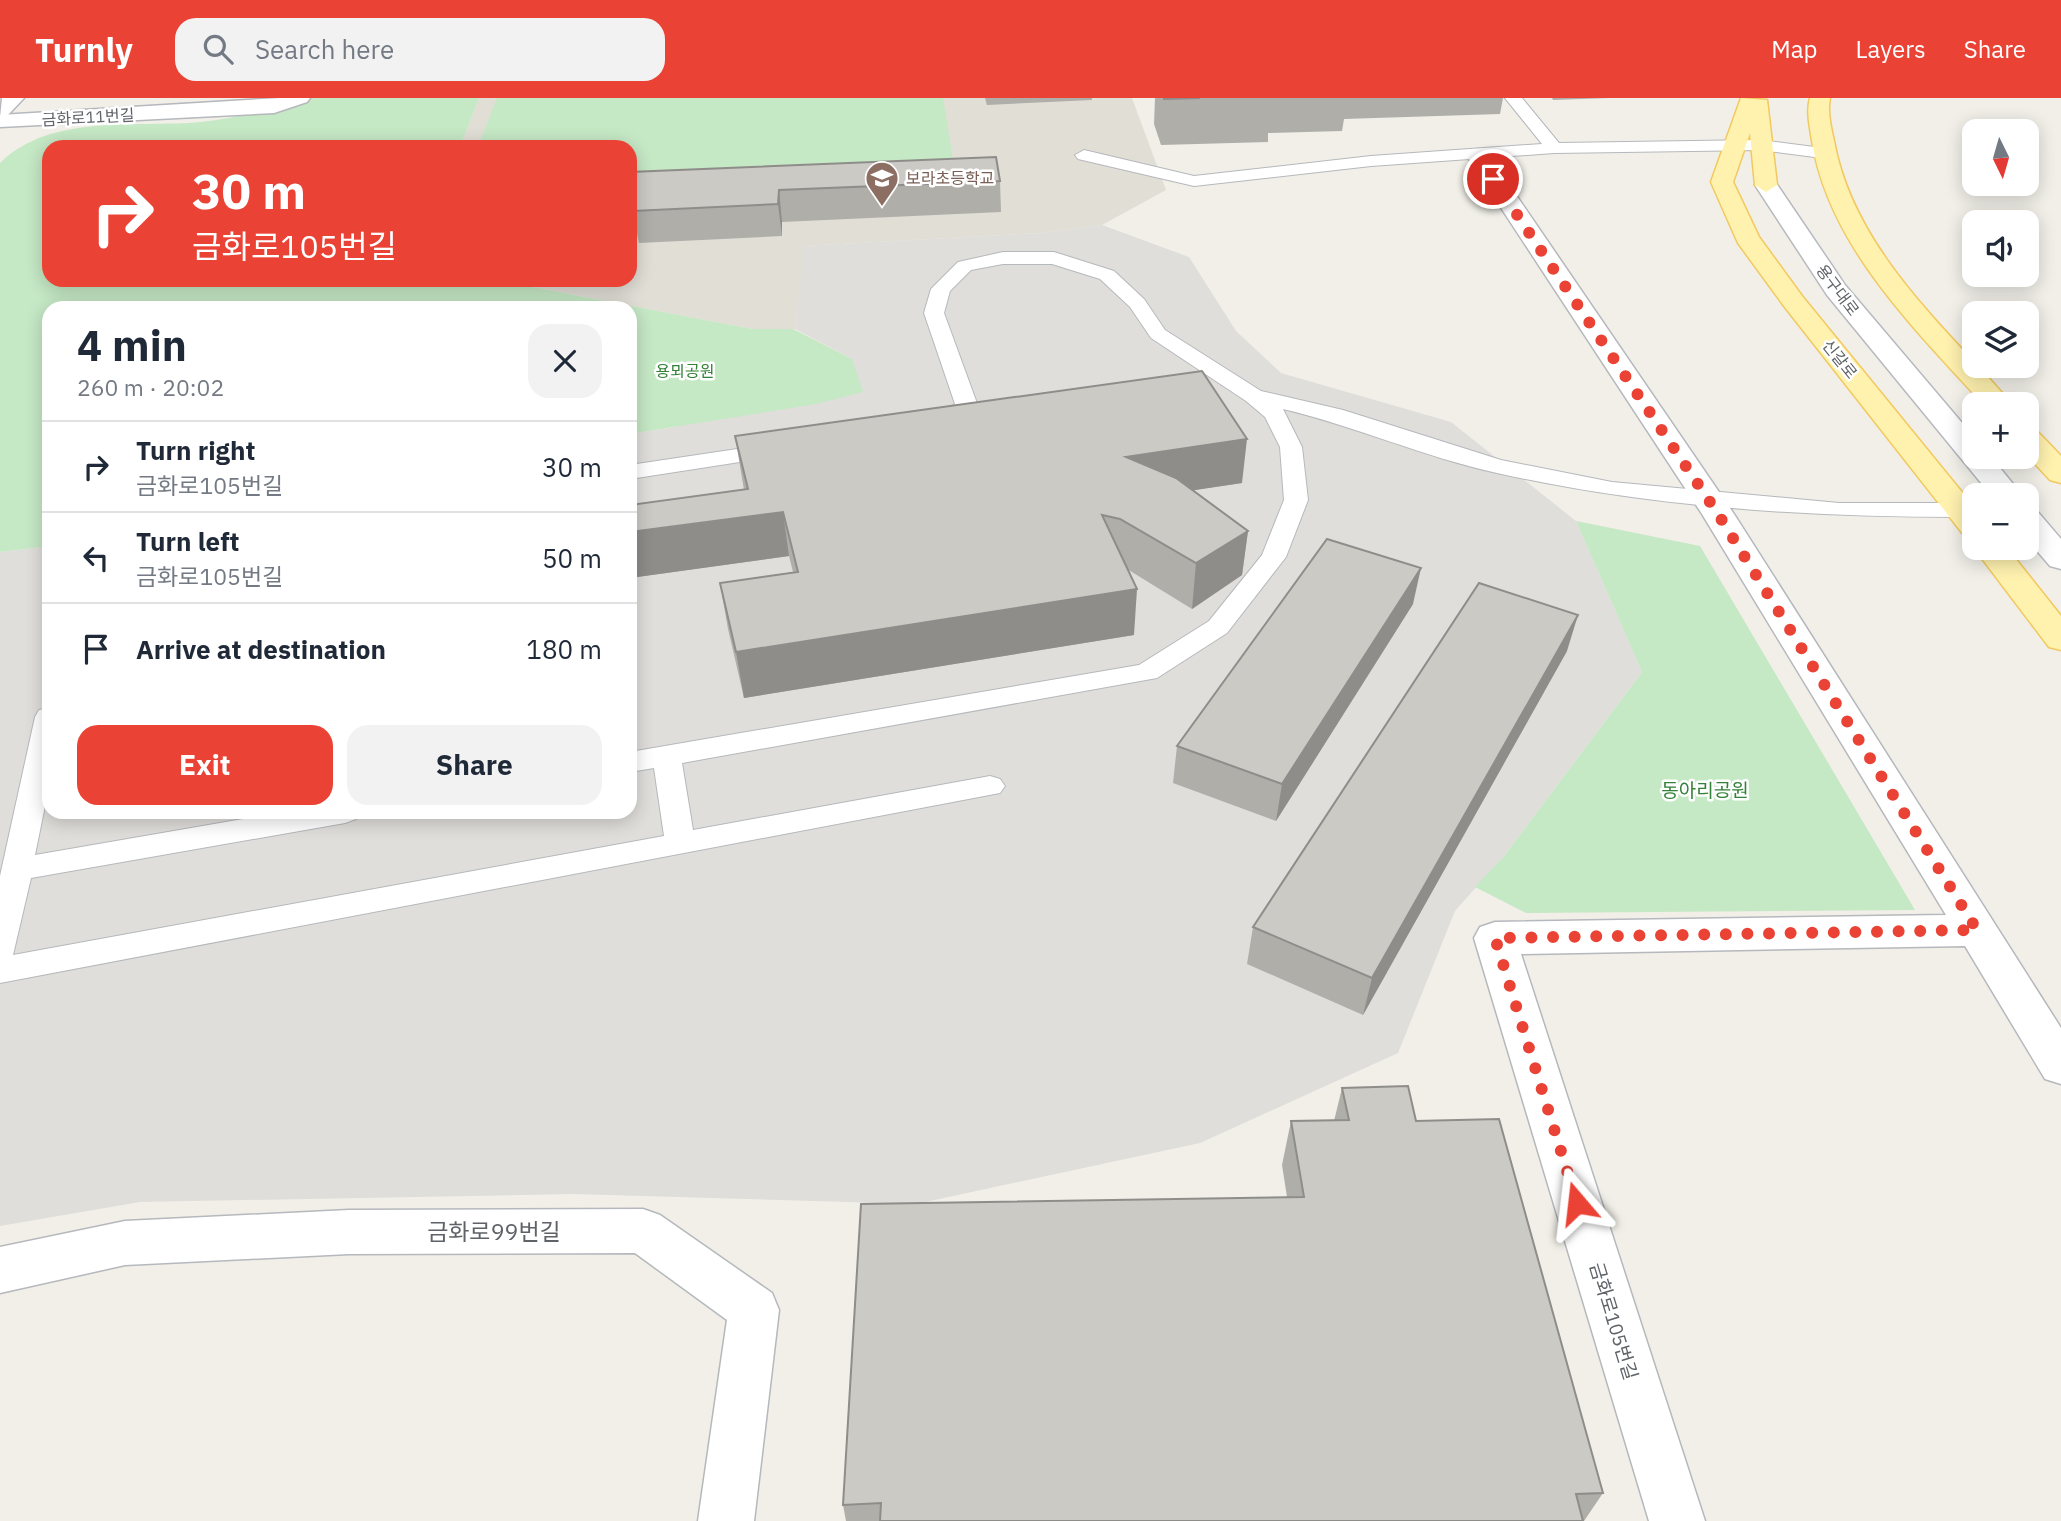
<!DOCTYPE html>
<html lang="en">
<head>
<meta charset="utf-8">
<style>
  :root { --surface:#fff; --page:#f2f2f3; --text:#1f2937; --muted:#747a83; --line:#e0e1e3; --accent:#ea4335 }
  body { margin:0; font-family:"IBM Plex Sans","Noto Sans KR",sans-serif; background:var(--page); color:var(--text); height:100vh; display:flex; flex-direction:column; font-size:26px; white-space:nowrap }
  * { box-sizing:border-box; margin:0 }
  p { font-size:23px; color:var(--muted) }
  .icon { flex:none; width:38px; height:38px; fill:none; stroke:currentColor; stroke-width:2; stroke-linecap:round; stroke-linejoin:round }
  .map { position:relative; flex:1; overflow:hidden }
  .panel { position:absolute; left:42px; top:203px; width:595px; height:518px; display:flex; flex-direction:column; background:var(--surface); border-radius:21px; box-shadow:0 4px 18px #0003 }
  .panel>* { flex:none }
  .top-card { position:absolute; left:42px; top:42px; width:595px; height:147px; border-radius:21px; box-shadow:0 4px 18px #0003; background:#ea4335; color:#fff; overflow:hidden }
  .needle { width:46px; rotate:175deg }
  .buttons { position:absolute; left:1962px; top:21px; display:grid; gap:14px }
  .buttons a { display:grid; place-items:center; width:77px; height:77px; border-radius:14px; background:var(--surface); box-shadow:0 4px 18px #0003; font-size:35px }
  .pin { position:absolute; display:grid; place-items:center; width:60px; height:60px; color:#fff; margin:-30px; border:4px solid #fff; border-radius:50%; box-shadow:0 2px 7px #0007 }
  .me { position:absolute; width:77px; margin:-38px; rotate:343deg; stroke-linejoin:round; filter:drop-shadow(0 0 5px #0008) }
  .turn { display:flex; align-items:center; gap:24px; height:147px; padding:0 35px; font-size:32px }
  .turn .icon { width:91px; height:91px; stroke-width:2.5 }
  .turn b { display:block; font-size:49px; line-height:60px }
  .round { display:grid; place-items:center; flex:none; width:74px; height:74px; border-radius:21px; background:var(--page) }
  .overview { display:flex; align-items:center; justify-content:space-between; height:119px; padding:0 35px }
  h1 { font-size:42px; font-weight:700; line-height:52px }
  .cta { display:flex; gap:14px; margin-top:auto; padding:14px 35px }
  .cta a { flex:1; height:80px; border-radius:21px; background:var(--accent); color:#fff; font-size:28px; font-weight:700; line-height:80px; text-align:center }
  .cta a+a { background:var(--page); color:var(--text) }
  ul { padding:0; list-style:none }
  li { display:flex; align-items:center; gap:21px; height:91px; padding:0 35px; border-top:2px solid var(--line) }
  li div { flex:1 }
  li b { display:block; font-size:26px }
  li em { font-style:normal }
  header { display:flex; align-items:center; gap:42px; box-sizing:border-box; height:98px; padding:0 35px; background:var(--accent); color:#fff }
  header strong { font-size:33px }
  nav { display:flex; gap:38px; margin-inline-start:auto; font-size:24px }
  .search { width:490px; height:63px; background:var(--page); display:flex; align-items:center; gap:18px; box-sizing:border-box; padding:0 24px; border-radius:21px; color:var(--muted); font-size:26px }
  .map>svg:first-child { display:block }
  .industrial { fill:#e0deda }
  .education { fill:#e1ded6 }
  .green { fill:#c5e8c5 }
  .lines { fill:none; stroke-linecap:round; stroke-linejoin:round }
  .service-casing { stroke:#b5b8bc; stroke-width:2 }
  .minor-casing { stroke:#b5b8bc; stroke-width:3 }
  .tertiary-casing { stroke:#b5b8bc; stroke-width:3 }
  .secondary-casing { stroke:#b6babf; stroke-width:3 }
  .primary-casing { stroke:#f2c960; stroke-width:3 }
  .service { fill:#fff; fill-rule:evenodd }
  .minor { fill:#fff; fill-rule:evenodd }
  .tertiary { fill:#fff; fill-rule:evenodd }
  .secondary { fill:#fff; fill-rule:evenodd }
  .primary { fill:#fff2af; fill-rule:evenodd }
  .wall { fill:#afaea9 }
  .shaded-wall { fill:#8f8d8a }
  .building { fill:#cccac5; stroke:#8f8d8a; stroke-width:2 }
  .route { stroke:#ea4335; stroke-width:12; stroke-dasharray:0 21.6 }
  .labels { text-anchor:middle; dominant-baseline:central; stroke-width:5; stroke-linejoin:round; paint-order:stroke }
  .far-street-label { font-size:16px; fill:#5f6368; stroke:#fff }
  .far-education-label { font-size:16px; fill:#785e54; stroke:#fff; text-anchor:start }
  .far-park-label { font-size:16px; fill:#348238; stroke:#fff }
  .park-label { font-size:19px; fill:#348238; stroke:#fff }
  .street-label { font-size:19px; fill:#5f6368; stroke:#fff }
  .near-street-label { font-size:23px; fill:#5f6368; stroke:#fff }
</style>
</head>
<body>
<header>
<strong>Turnly</strong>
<div class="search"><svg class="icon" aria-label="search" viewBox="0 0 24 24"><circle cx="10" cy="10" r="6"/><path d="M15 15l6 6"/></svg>Search here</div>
<nav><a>Map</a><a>Layers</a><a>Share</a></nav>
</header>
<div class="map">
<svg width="2061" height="1423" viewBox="0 0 2061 1423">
  <rect width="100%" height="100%" fill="#f1efe8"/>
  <path class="industrial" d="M 1102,127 L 1189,159 L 1236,233 L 1281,275 L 1451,324 L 1576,423 L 1642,574 L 1504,758 L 1455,813 L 1398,955 L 1200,1045 L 916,1106 L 573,1096 L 140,1104 L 0,1128 L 0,454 L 49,448 L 49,714 L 630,714 L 630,336 L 675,329 L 852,261 L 795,231 L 803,148 L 1041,135 Z"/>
  <path class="education" d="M 479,0 L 1132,0 L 1166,92 L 1102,127 L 1041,135 L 804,148 L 795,231 L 752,231 L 496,182 L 630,182 L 630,49 L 460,49 Z"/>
  <g class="green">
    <path d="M 300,0 L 479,0 L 460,49 L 49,49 L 49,182 L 496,182 L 752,231 L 793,231 L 852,261 L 863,294 L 816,306 L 630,336 L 630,210 L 49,210 L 49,448 L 0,454 L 0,65 C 51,15 136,30 201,24 C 234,21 269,11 300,0 Z"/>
    <path d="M 497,0 L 943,0 L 954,68 L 630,81 L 630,49 L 478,49 Z"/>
    <path d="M 1576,423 L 1700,448 L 1915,812 L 1526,815 L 1475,789 L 1504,758 L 1642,574 Z"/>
  </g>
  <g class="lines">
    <defs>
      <g id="service">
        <path d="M 1505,0 L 1522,0 L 1559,45 L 1760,42 L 1822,50 L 1831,55 L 1822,60 L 1760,52 L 1554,55 L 1371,68 L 1194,88 L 1078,61 L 1075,57 L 1084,52 L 1194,78 L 1371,58 L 1542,46 Z"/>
        <path d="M 1003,154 L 1054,154 L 1114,173 L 1144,201 L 1165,232 L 1261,293 L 1343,312 L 1501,362 L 1612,384 L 1839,405 L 1961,405 L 1969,407 L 1973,412 L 1969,417 L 1961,419 C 1805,419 1649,409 1497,375 C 1424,359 1355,328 1283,311 L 1302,349 L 1308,402 L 1286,459 L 1227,535 L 1157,580 L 682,665 L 693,732 L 990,678 L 1000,681 L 1005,688 L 1000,695 L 0,885 L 0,778 L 35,619 L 39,612 L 49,610 L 49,688 L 35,757 L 283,714 L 360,714 L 356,721 L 345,725 L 31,780 L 13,857 L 664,738 L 654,670 L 630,674 L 630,654 L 1139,567 L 1209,523 L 1262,457 L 1284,402 L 1280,349 L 1265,319 L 1246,303 L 1151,240 L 1130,209 L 1100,181 L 1052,166 L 1003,166 L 971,172 L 950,193 L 944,215 L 978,308 L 945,333 L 929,333 L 926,328 L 955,306 L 924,215 L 931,191 L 958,164 Z"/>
        <path d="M 777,345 L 785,347 L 788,352 L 785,357 L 630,381 L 630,367 Z"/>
      </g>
      <g id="minor">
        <path d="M 280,0 L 310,0 L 307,4 L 274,15 L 0,29 L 0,17 Z"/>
        <path d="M 1478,51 L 1486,53 L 1734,416 L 2061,930 L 2061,986 L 2045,981 L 1965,848 L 1521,856 L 1705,1423 L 1649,1423 L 1474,840 L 1480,829 L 1495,824 L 1946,817 L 1702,416 L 1467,58 Z"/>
        <path d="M 643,1111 L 660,1117 L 772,1195 L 779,1212 L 754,1423 L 698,1423 L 727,1222 L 635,1155 L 349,1156 L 125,1167 L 0,1195 L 0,1149 L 125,1123 L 349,1112 Z"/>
      </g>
      <path id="tertiary" d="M 2,0 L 24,0 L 7,18 L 0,20 Z"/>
      <g id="secondary">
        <path d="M 1766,80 L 1774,82 L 1845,187 L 1974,339 L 1974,359 L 1991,359 L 2022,397 L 1991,397 L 1827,197 L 1755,87 Z"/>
        <path d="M 2026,411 L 2037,413 L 2061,441 L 2061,471 L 2050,468 L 2026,440 Z"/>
      </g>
      <g id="primary">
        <path d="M 1741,0 L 1767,2 L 1777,87 L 1766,94 L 1755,87 L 1750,35 L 1733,84 L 1759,139 L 1802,198 L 1974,409 L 1974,438 L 1963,436 L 1784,208 L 1738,145 L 1711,84 Z"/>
        <path d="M 1810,0 L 1830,0 C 1827,14 1831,29 1834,43 C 1850,131 1914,200 1974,264 L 1974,268 L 1978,268 L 2012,306 L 1983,306 C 1914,230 1829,148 1812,43 C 1810,29 1806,14 1810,0 Z"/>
        <path d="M 2026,329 L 2036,332 L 2061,358 L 2061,385 L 2050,382 L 2026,356 Z"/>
        <path d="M 1974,450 L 2007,450 L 2061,518 L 2061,552 L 2049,549 Z"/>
      </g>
    </defs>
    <use href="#service" class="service-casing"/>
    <use href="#minor" class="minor-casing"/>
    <use href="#tertiary" class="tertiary-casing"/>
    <use href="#secondary" class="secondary-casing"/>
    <use href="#primary" class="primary-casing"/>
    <use href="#service" class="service"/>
    <use href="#minor" class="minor"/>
    <use href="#tertiary" class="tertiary"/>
    <use href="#secondary" class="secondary"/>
    <use href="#primary" class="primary"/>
  </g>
  <g class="wall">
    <path d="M 985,0 L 1092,0 L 1092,2 L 987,7 Z"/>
    <path d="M 1155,0 L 1503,0 L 1500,16 L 1344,21 L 1342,33 L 1268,35 L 1268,44 L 1161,47 L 1154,26 Z"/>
    <path d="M 1552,0 L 1609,0 L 1553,2 Z"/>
    <path d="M 630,74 L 1000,83 L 1001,114 L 782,124 L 782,138 L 639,145 L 636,131 L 630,131 Z"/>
    <path d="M 735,338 L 1242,385 L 1193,392 L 1248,433 L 1242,477 L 1192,511 L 1127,471 L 1134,537 L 744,600 L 728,531 L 720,485 L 793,474 L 789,458 L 630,480 L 630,407 L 744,392 Z"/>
    <path d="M 1413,506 L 1276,723 L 1173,685 L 1177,648 Z"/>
    <path d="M 1567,553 L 1363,917 L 1247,866 L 1253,829 Z"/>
    <path d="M 1342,990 L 1416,1023 L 1603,1395 L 1584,1423 L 846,1423 L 843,1407 L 1287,1099 L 1282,1067 L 1291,1023 L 1334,1023 Z"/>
  </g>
  <g class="shaded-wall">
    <path d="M 779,92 L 782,124 L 782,138 L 778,106 Z"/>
    <path d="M 1247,341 L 1242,385 L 1123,403 L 1126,359 Z"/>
    <path d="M 783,414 L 789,458 L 630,480 L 630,434 Z"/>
    <path d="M 1248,433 L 1242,477 L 1192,511 L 1196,465 Z"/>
    <path d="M 1421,470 L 1413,506 L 1276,723 L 1282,686 Z"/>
    <path d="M 1137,491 L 1134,537 L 744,600 L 736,554 Z"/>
    <path d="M 1578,517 L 1567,553 L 1363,917 L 1372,880 Z"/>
  </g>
  <g class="building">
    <path d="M 1164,0 L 1200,0 L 1164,1 Z"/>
    <path d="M 996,59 L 1000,83 L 779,92 L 778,106 L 633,113 L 635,99 L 630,99 L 630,74 Z"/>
    <path d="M 1202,273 L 1247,341 L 1126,359 L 1176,380 L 1248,433 L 1196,465 L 1120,421 L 1102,417 L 1137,491 L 736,554 L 720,485 L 798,474 L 783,414 L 630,434 L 630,407 L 748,391 L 735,338 Z"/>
    <path d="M 1327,441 L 1421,470 L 1282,686 L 1177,648 Z"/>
    <path d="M 1479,485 L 1578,517 L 1372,880 L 1253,829 Z"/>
    <path d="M 1408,988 L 1416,1023 L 1499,1021 L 1603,1395 L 1576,1396 L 1583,1423 L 880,1423 L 881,1405 L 843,1407 L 861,1106 L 1304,1099 L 1291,1023 L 1349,1022 L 1342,990 Z"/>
  </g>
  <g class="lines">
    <path class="route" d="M 1493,81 L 1718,416 L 1977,832 L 1495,840 L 1577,1105"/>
  </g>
  <defs>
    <symbol id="school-pin" viewBox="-11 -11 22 30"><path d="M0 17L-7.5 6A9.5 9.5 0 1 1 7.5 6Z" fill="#8d6e63" stroke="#fff"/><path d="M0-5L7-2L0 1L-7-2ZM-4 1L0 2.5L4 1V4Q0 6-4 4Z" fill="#fff"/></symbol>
  </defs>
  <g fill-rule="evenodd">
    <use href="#school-pin" x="863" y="61" width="38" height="52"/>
  </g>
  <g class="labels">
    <g class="far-street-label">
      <text transform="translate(88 19) rotate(-3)">금화로11번길</text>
      <text transform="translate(1838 192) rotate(53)">용구대로</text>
      <text transform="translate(1840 261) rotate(51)">신갈로</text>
    </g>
    <g class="far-education-label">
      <text x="906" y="80">보라초등학교</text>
    </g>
    <g class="far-park-label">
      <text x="685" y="273">용뫼공원</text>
    </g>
    <g class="park-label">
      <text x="1705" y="692">동아리공원</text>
    </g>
    <g class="street-label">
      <text transform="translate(1614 1223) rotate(73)">금화로105번길</text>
    </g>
    <g class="near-street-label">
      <text x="494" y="1133">금화로99번길</text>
    </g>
  </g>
</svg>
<div class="buttons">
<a><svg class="needle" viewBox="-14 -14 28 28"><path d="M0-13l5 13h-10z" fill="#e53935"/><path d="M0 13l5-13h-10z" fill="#747a83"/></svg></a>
<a><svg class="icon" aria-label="sound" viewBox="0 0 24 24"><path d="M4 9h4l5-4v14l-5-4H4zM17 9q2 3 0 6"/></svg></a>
<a><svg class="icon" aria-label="layers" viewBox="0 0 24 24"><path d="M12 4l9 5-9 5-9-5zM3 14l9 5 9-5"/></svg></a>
<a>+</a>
<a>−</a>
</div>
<div class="pin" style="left:1493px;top:81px;background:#d93025"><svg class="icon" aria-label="arrive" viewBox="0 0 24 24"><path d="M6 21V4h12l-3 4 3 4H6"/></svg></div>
<svg class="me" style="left:1577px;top:1105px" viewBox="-20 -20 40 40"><path d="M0-17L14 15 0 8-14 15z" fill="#ea4335" stroke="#fff" stroke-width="4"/></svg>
<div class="top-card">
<div class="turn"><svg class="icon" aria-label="right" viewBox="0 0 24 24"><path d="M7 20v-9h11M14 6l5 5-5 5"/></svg><div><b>30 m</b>금화로105번길</div></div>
</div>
<section class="panel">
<div class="overview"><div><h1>4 min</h1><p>260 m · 20:02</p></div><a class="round"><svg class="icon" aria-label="close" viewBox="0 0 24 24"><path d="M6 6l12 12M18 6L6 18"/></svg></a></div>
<ul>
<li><svg class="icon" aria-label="right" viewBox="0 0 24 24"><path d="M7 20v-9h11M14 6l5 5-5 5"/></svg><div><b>Turn right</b><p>금화로105번길</p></div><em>30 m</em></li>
<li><svg class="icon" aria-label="left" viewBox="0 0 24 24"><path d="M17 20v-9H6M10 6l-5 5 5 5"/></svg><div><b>Turn left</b><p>금화로105번길</p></div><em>50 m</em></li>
<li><svg class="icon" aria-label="arrive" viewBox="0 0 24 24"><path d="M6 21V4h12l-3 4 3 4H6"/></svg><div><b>Arrive at destination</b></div><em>180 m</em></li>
</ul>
<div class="cta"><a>Exit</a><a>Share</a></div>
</section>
</div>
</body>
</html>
